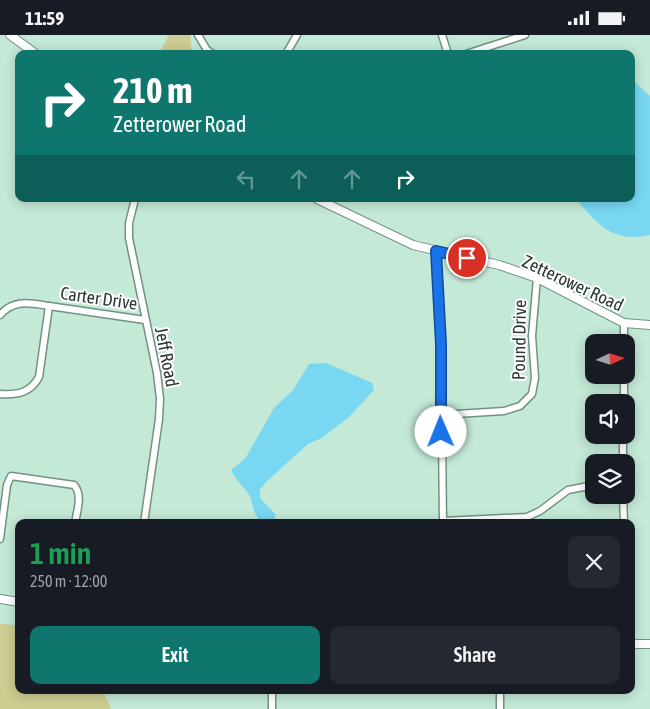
<!DOCTYPE html>
<html lang="en">
<head>
<meta charset="utf-8">
<style>
  :root { --surface:#171b24; --page:#242831; --text:#f1f3f6; --muted:#9ea1a6; --accent:#0f766e }
  body { margin:0; font-family:"Asap Condensed",sans-serif; background:var(--page); color:var(--text); height:100vh; display:flex; flex-direction:column; font-size:19px; white-space:nowrap }
  * { box-sizing:border-box; margin:0 }
  p { font-size:16px; color:var(--muted) }
  .icon { flex:none; width:28px; height:28px; fill:none; stroke:currentColor; stroke-width:2; stroke-linecap:round; stroke-linejoin:round }
  .map { position:relative; flex:1; overflow:hidden }
  .sheet { position:absolute; left:15px; top:484px; width:620px; height:175px; display:flex; flex-direction:column; background:var(--surface); border-radius:10px; box-shadow:0 2px 12px #0003 }
  .sheet>* { flex:none }
  .hud { position:absolute; left:15px; top:15px; width:620px; height:152px; border-radius:10px; box-shadow:0 2px 12px #0003; background:#0f766e; color:#fff; overflow:hidden }
  .needle { width:32px; rotate:86deg }
  .buttons { position:absolute; left:585px; top:299px; display:grid; gap:10px }
  .buttons a { display:grid; place-items:center; width:50px; height:50px; border-radius:10px; background:var(--surface); box-shadow:0 2px 12px #0003; font-size:25px }
  .pin { position:absolute; display:grid; place-items:center; width:42px; height:42px; color:#fff; margin:-21px; border:2px solid #fff; border-radius:50%; box-shadow:0 1px 5px #0007 }
  .me { position:absolute; width:55px; margin:-28px; rotate:359deg; stroke-linejoin:round; filter:drop-shadow(0 0 4px #0008) }
  .turn { display:flex; align-items:center; gap:18px; height:105px; padding:0 15px; font-size:22px }
  .turn .icon { width:65px; height:65px; stroke-width:2.5 }
  .turn b { display:block; font-size:35px; line-height:42px }
  .lanes { display:flex; align-items:center; height:48px; padding:0 15px; background:#0003; justify-content:center; gap:25px; direction:ltr }
  .lanes .off { opacity:.35 }
  .round { display:grid; place-items:center; flex:none; width:52px; height:52px; border-radius:10px; background:var(--page) }
  .summary { display:flex; align-items:center; justify-content:space-between; height:85px; padding:0 15px }
  h1 { font-size:30px; font-weight:600; line-height:38px; color:#1e9e55 }
  .action { display:flex; gap:10px; margin-top:auto; padding:10px 15px }
  .action a { flex:1; height:58px; border-radius:10px; background:var(--accent); color:#fff; font-size:20px; font-weight:600; line-height:58px; text-align:center }
  .action a+a { background:var(--page); color:var(--text) }
  .status { display:flex; justify-content:space-between; align-items:center; height:35px; padding:0 25px; background:var(--surface); direction:ltr }
  .status svg { height:14px; fill:currentColor }
  .map>svg:first-child { display:block }
  .green { fill:#cdcd91 }
  .water { fill:#79d7f1 }
  .lines { fill:none; stroke-linecap:round; stroke-linejoin:round }
  .minor-casing { stroke:#719382; stroke-width:9 }
  .tertiary-casing { stroke:#719382; stroke-width:10 }
  .minor { stroke:#fff; stroke-width:6 }
  .tertiary { stroke:#fff; stroke-width:8 }
  .route-casing { stroke:#114b97; stroke-width:12 }
  .route { stroke:#1a73e8; stroke-width:9 }
  .labels { text-anchor:middle; dominant-baseline:central; stroke-width:4; stroke-linejoin:round; paint-order:stroke }
  .street-label { font-size:18px; fill:#2a3931; stroke:#fff }
</style>
</head>
<body>
<div class="status"><b>11:59</b><svg viewBox="0 0 49 12"><path d="M0 12V9h3v3zM5 12V6h3v6zM10 12V3h3v9zM15 12V0h3v12zM26 1h20v11H26zM47 4h2v5h-2z"/></svg></div>
<div class="map">
<svg width="650" height="674" viewBox="0 0 650 674">
  <rect width="100%" height="100%" fill="#c4e9d6"/>
  <g class="green">
    <path d="M 169,0 L 190,0 L 192,19 L 159,19 Z"/>
    <path d="M 0,589 L 19,590 L 19,655 L 103,655 L 111,674 L 0,674 Z"/>
  </g>
  <g class="water">
    <path d="M 631,44 L 650,61 L 650,200 C 613,208 598,190 576,164 L 631,164 Z"/>
    <path d="M 326,328 L 372,348 L 374,355 L 349,382 L 322,403 L 308,409 L 266,447 L 260,455 L 260,463 L 276,480 L 273,487 L 254,487 L 258,483 C 253,476 253,470 250,461 C 247,455 236,446 231,435 L 245,424 L 274,373 L 293,355 L 309,329 Z"/>
  </g>
  <g class="lines">
    <defs>
      <g id="minor">
        <path d="M 198,0 L 207,15 L 213,19"/>
        <path d="M 442,0 L 448,19"/>
        <path d="M 286,19 L 297,0"/>
        <path d="M 466,19 L 525,0"/>
        <path d="M 135,164 L 129,188 L 129,203 L 157,338 L 160,364 L 159,384 L 144,488"/>
        <path d="M 436,216 L 441,309 L 443,488"/>
        <path d="M 49,271 L 145,285"/>
        <path d="M 0,280 C 14,264 30,268 49,271 L 39,342 C 30,358 18,360 0,359"/>
        <path d="M 624,308 L 624,288"/>
        <path d="M 624,368 L 624,340"/>
        <path d="M 440,380 L 504,376 L 520,371 L 532,359 L 535,343 L 532,301 L 537,243"/>
        <path d="M 623,428 L 623,400"/>
        <path d="M 623,460 L 624,488"/>
        <path d="M 443,486 L 527,482 L 540,476 L 568,455 L 594,450"/>
        <path d="M 0,504 L 7,450 L 11,441 L 74,450 C 83,460 77,475 75,488"/>
        <path d="M 272,655 L 272,674"/>
        <path d="M 500,655 L 500,674"/>
      </g>
      <g id="tertiary">
        <path d="M 10,0 L 36,19"/>
        <path d="M 317,164 L 413,210 L 499,230 L 537,243 L 624,288 L 650,290"/>
        <path d="M 0,564 L 19,567"/>
        <path d="M 631,609 L 650,609"/>
      </g>
    </defs>
    <use href="#minor" class="minor-casing"/>
    <use href="#tertiary" class="tertiary-casing"/>
    <use href="#minor" class="minor"/>
    <use href="#tertiary" class="tertiary"/>
  </g>
  <g class="lines">
    <defs>
      <path id="route" d="M 441,397 L 441,309 L 436,216 L 467,223"/>
    </defs>
    <use href="#route" class="route-casing"/>
    <use href="#route" class="route"/>
  </g>
  <g class="labels">
    <g class="street-label">
      <text transform="translate(573 248) rotate(25)">Zetterower Road</text>
      <text transform="translate(99 263) rotate(8)">Carter Drive</text>
      <text transform="translate(519 305) rotate(-89)">Pound Drive</text>
      <text transform="translate(167 322) rotate(79)">Jeff Road</text>
    </g>
  </g>
</svg>
<div class="buttons">
<a><svg class="needle" viewBox="-14 -14 28 28"><path d="M0-13l5 13h-10z" fill="#e53935"/><path d="M0 13l5-13h-10z" fill="#9ea1a6"/></svg></a>
<a><svg class="icon" aria-label="sound" viewBox="0 0 24 24"><path d="M4 9h4l5-4v14l-5-4H4zM17 9q2 3 0 6"/></svg></a>
<a><svg class="icon" aria-label="layers" viewBox="0 0 24 24"><path d="M12 4l9 5-9 5-9-5zM3 14l9 5 9-5"/></svg></a>
</div>
<div class="pin" style="left:467px;top:223px;background:#d93025"><svg class="icon" aria-label="arrive" viewBox="0 0 24 24"><path d="M6 21V4h12l-3 4 3 4H6"/></svg></div>
<svg class="me" style="left:441px;top:397px" viewBox="-20 -20 40 40"><circle r="19" fill="#fff"/><path d="M0-13L10 11 0 6-10 11z" fill="#1a73e8"/></svg>
<div class="hud">
<div class="turn"><svg class="icon" aria-label="right" viewBox="0 0 24 24"><path d="M7 20v-9h11M14 6l5 5-5 5"/></svg><div><b>210 m</b>Zetterower Road</div></div>
<div class="lanes"><svg class="icon off" aria-label="left" viewBox="0 0 24 24"><path d="M17 20v-9H6M10 6l-5 5 5 5"/></svg><svg class="icon off" aria-label="ahead" viewBox="0 0 24 24"><path d="M12 20V5M6 11l6-6 6 6"/></svg><svg class="icon off" aria-label="ahead" viewBox="0 0 24 24"><path d="M12 20V5M6 11l6-6 6 6"/></svg><svg class="icon" aria-label="right" viewBox="0 0 24 24"><path d="M7 20v-9h11M14 6l5 5-5 5"/></svg></div>
</div>
<section class="sheet">
<div class="summary"><div><h1>1 min</h1><p>250 m · 12:00</p></div><a class="round"><svg class="icon" aria-label="close" viewBox="0 0 24 24"><path d="M6 6l12 12M18 6L6 18"/></svg></a></div>
<div class="action"><a>Exit</a><a>Share</a></div>
</section>
</div>
</body>
</html>
